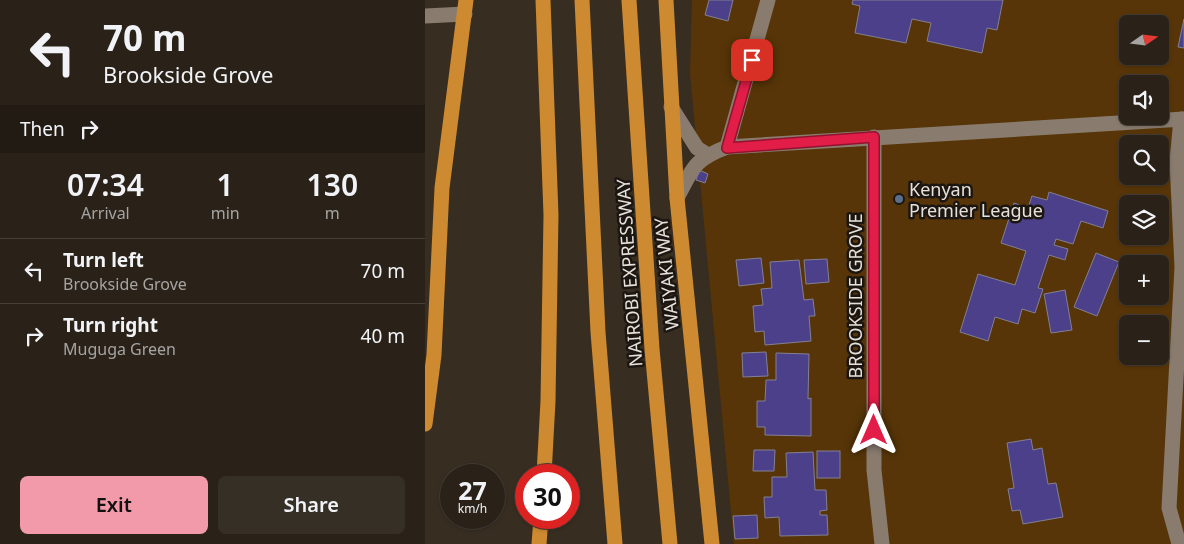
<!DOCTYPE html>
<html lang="en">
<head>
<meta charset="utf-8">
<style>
  :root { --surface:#2a2219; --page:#362f26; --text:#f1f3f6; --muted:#a5a4a2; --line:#463f38; --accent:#f39aaa }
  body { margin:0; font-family:"Noto Sans",sans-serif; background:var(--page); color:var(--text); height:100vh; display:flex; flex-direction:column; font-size:19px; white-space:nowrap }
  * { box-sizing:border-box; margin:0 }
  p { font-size:16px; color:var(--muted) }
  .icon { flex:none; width:28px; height:28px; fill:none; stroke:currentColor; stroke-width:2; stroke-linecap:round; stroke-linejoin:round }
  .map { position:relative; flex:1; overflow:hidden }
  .sheet { display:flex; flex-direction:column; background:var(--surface); width:425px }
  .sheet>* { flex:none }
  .top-card { background:#2a2219; color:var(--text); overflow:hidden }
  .needle { width:32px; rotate:76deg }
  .buttons { position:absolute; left:694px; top:15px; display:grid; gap:10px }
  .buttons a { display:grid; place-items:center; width:50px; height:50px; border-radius:8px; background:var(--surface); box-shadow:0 1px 4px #0004,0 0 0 1px var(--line); font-size:25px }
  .speed { position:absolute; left:15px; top:464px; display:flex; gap:10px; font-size:25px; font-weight:700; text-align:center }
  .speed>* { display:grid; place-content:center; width:65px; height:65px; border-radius:50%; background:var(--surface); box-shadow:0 1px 4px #0004,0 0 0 1px var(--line); line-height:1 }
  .speed small { font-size:12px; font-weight:400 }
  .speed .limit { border:8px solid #d22; background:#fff; color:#111 }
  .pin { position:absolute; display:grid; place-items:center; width:42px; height:42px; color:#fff; margin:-21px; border-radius:10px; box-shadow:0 2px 8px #0006 }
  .me { position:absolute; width:55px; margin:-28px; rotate:0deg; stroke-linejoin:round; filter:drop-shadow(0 0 4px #0008) }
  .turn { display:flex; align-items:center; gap:18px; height:105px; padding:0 20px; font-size:22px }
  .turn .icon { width:65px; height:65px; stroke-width:2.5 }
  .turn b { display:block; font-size:35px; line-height:42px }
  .then { display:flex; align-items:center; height:48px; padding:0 20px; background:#0003; gap:10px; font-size:19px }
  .eta { display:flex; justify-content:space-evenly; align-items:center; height:85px; text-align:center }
  .eta b { font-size:30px; font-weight:600; line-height:35px }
  .button { display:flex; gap:10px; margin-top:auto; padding:10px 20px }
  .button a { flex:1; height:58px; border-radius:8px; background:var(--accent); color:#111; font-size:20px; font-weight:600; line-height:58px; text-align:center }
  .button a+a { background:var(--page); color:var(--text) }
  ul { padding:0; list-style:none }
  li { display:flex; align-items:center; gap:15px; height:65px; padding:0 20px; border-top:1px solid var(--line) }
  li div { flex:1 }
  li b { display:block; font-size:19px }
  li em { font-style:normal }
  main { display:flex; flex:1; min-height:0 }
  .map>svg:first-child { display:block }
  .green { fill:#573508; fill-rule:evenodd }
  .building { fill:#4d408a; stroke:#828091 }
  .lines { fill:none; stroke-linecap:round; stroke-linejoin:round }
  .minor { stroke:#897c6f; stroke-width:15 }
  .highway { stroke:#cd8a30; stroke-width:15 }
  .route-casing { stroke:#92132f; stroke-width:12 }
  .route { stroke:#e11d48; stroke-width:9 }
  .service-dot { fill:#5c6f8a; stroke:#1b1611; stroke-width:2 }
  .labels { text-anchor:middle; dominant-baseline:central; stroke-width:5; stroke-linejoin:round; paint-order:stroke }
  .poi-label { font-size:18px; fill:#e8e1d9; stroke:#1b1611; text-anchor:start }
  .street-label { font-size:18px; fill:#e8e1d9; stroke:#1b1611 }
</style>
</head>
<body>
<main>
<section class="sheet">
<div class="top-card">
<div class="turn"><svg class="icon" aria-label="left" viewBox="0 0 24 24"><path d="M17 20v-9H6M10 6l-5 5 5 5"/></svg><div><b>70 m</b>Brookside Grove</div></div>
<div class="then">Then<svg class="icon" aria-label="right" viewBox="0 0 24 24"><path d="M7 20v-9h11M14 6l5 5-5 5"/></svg></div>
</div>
<div class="eta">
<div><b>07:34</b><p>Arrival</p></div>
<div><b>1</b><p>min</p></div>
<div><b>130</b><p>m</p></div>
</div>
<ul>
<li><svg class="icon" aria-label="left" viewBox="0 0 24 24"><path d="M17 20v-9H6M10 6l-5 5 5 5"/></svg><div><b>Turn left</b><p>Brookside Grove</p></div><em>70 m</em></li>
<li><svg class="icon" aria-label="right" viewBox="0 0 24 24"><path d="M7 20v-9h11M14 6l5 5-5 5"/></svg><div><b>Turn right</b><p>Muguga Green</p></div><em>40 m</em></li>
</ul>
<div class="button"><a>Exit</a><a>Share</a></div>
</section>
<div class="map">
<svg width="759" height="544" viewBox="0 0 759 544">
  <rect width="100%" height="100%" fill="#382d21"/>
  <path class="green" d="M 267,0 L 759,0 L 759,544 L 309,544 L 265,73 ZM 702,24 L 735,24 L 735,56 L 702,56 ZM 702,84 L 735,84 L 735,116 L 702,116 ZM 702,144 L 735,144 L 735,176 L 702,176 ZM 702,204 L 735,204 L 735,236 L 702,236 ZM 702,264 L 735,264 L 735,296 L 702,296 ZM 702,324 L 735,324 L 735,356 L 702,356 Z"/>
  <g class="building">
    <path d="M 284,0 L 308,0 L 303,21 L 280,15 Z"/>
    <path d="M 428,0 L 578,0 L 572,30 L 562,28 L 557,53 L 502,41 L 506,23 L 487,19 L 481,43 L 430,33 L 435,6 L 427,4 Z"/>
    <path d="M 759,19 L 759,48 L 753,47 Z"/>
    <path d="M 274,170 L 283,174 L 280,183 L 271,180 Z"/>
    <path d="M 624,192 L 683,211 L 678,228 L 656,221 L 648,244 L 631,239 L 629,245 L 643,249 L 640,260 L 624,255 L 613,288 L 618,289 L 610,313 L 597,309 L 593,324 L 570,317 L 563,341 L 535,332 L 553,274 L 590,285 L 601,251 L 576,243 L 589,203 L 603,208 L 607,196 L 622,200 Z"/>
    <path d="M 671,253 L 694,262 L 672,316 L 649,307 Z"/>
    <path d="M 336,258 L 339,283 L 314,286 L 311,260 Z"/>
    <path d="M 402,259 L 404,282 L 381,284 L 379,260 Z"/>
    <path d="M 374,260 L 379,300 L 388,299 L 390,316 L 384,316 L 386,341 L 340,345 L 339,331 L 330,332 L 328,306 L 338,305 L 336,289 L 347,288 L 345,262 Z"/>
    <path d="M 640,290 L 647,330 L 626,333 L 619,294 Z"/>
    <path d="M 341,352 L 343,376 L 318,377 L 317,353 Z"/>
    <path d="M 351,353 L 384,354 L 383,399 L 386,398 L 386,436 L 340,435 L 340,427 L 332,427 L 332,401 L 340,401 L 341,380 L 351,380 Z"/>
    <path d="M 606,439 L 608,450 L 617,448 L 623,484 L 631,483 L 638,517 L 598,524 L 595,510 L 587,511 L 583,489 L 589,488 L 582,443 Z"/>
    <path d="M 329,450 L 350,450 L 349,471 L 328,471 Z"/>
    <rect x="392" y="451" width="23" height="27"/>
    <path d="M 388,452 L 390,490 L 401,490 L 402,510 L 395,511 L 395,515 L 402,515 L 403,535 L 355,536 L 354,517 L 340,518 L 339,497 L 347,497 L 347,477 L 362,477 L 361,453 Z"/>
    <path d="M 332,515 L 333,538 L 310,539 L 308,516 Z"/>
  </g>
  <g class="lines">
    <g class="minor">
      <path d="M 0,16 L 40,14"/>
      <path d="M 246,107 L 272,148 L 283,155"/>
      <path d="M 449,137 L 449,470 L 457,544"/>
      <path d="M 302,147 L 343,0"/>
      <path d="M 252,198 C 268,168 268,160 302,147 L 759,119"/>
      <path d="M 754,544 L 744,508 L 757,267 L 752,161 L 756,119"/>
    </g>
    <g class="highway">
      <path d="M 118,0 L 126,215 L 123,401 L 119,475"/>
      <path d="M 157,0 L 173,332 L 190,544"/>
      <path d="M 204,0 L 227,349 L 245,544"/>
      <path d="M 241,0 L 252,198 L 287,544"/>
      <path d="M 0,424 L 9,355 L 17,188 L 41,0"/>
      <path d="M 114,544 L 116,518"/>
    </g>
  </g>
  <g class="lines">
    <defs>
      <path id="route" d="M 327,60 L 302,148 L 449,137 L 449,430"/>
    </defs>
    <use href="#route" class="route-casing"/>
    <use href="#route" class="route"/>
  </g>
  <circle class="service-dot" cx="474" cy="199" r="5"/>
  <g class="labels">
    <g class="poi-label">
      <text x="484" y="189">Kenyan<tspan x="484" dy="21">Premier League</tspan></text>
    </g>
    <g class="street-label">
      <text transform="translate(204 273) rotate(-94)">NAIROBI EXPRESSWAY</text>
      <text transform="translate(241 274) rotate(-96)">WAIYAKI WAY</text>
      <text transform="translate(430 296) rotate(-90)">BROOKSIDE GROVE</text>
    </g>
  </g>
</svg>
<div class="buttons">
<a><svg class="needle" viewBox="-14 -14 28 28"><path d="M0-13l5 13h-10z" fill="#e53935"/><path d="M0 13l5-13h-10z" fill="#a5a4a2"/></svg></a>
<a><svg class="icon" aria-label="sound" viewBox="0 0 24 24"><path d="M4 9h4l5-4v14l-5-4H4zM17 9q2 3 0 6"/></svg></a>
<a><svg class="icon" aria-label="search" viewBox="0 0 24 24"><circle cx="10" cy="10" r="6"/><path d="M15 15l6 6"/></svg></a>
<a><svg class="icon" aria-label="layers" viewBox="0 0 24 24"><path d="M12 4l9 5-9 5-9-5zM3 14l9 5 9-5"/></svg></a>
<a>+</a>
<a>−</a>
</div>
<div class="speed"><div>27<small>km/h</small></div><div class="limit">30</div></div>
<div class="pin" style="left:327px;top:60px;background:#d93025"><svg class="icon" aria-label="arrive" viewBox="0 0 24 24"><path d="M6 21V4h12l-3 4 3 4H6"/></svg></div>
<svg class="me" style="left:449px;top:430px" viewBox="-20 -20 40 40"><path d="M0-17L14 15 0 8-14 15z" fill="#e11d48" stroke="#fff" stroke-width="4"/></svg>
</div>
</main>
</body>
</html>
